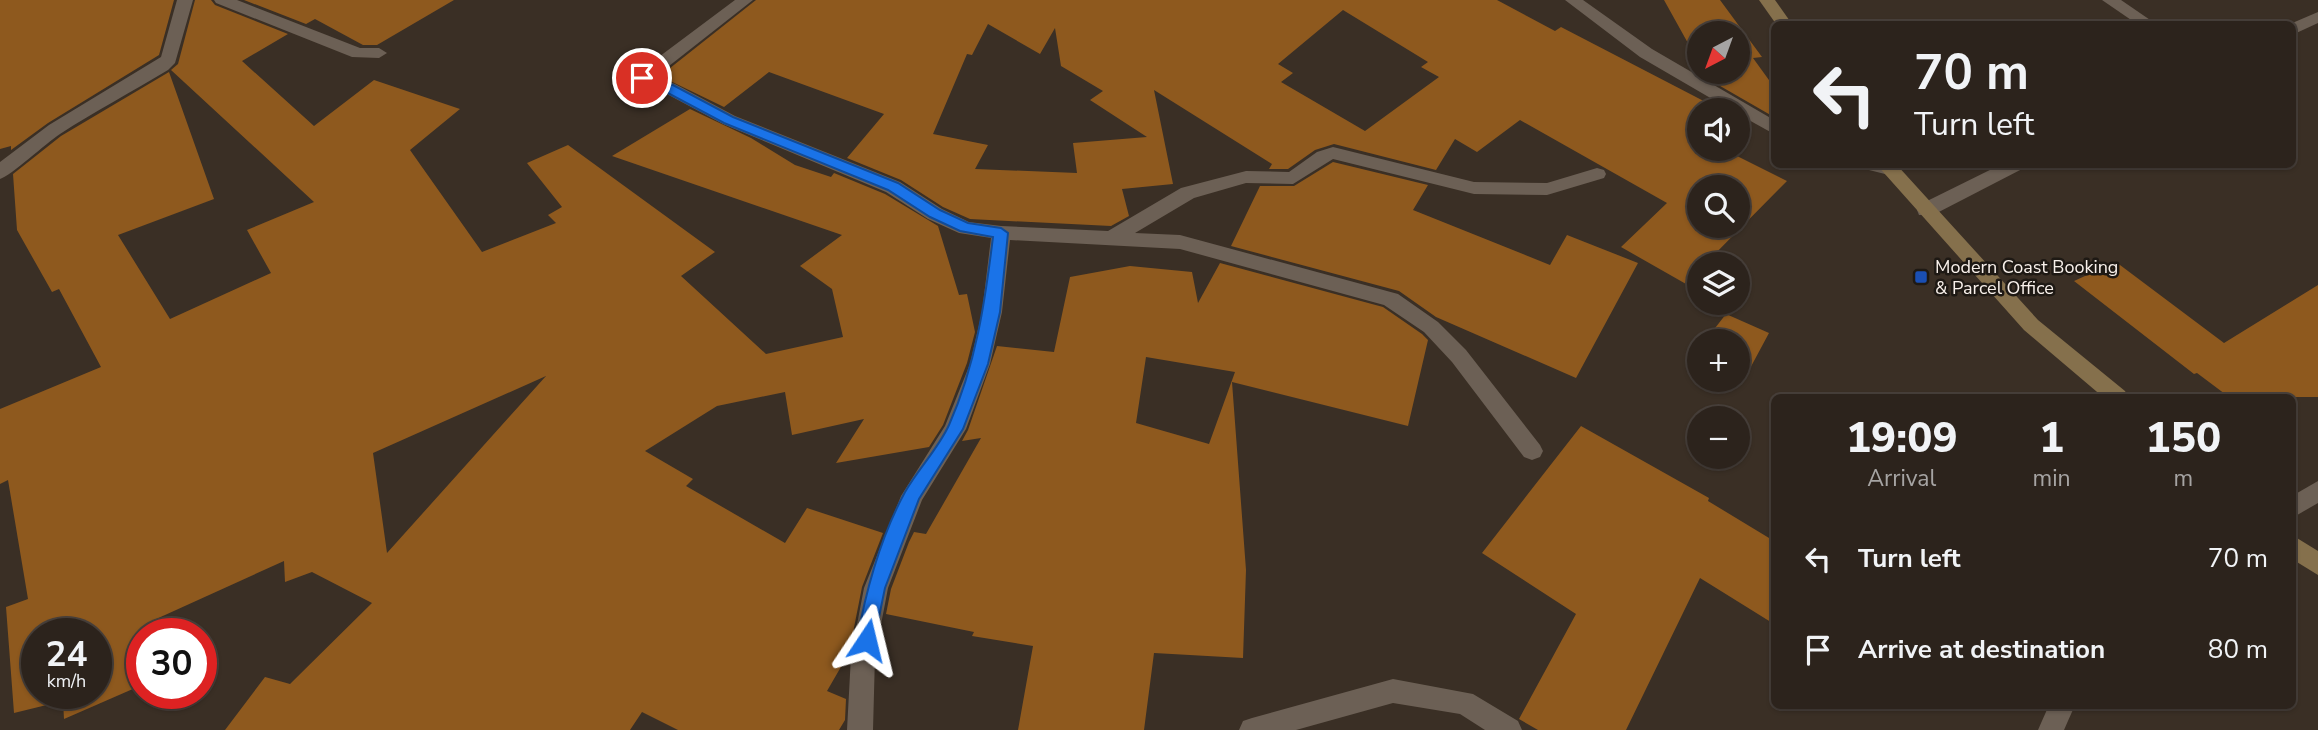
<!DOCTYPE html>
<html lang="en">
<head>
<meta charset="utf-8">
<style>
  :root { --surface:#2c231c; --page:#342b25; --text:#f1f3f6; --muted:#a6a4a3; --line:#48403b }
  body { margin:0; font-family:"Nunito Sans",sans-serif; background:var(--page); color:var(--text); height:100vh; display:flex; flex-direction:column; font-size:26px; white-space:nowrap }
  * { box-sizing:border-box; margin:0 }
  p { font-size:23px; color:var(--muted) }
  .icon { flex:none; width:38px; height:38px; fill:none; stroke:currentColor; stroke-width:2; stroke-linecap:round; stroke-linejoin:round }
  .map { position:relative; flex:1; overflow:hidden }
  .drawer { position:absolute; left:1771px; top:394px; width:525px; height:315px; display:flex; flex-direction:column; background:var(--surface); border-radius:10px; box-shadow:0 2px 5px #0004,0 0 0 2px var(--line) }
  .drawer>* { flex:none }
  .guide { position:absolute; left:1771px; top:21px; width:525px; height:147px; border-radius:10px; box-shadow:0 2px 5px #0004,0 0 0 2px var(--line); background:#2c231c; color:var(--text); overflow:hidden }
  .needle { width:46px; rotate:221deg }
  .tools { position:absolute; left:1687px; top:21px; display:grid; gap:14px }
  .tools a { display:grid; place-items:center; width:63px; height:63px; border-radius:50%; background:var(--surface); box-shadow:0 2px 5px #0004,0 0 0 2px var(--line); font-size:35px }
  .speed { position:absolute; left:21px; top:618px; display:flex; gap:14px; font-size:35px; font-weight:700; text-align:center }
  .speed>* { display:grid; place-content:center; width:91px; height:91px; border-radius:50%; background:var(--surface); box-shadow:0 2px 5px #0004,0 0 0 2px var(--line); line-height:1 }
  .speed small { font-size:18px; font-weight:400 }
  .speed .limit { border:10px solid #d22; background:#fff; color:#111 }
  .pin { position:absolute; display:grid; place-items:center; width:60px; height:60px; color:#fff; margin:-30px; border:4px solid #fff; border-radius:50%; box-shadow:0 2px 7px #0007 }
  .me { position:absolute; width:77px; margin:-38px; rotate:10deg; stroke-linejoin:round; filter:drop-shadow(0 0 5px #0008) }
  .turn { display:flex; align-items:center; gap:24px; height:147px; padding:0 28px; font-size:32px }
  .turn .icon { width:91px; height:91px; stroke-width:2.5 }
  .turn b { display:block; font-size:49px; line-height:60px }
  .eta { display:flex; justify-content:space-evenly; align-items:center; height:119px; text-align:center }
  .eta b { font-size:42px; font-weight:800; line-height:49px }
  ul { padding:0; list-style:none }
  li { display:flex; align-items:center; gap:21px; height:91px; padding:0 28px }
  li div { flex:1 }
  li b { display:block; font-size:26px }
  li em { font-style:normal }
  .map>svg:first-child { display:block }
  .building { fill:#8e591e; fill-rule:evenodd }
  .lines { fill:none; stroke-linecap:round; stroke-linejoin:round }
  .street { fill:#6c6055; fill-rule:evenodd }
  .secondary { fill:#85704c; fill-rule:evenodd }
  .route { fill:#1a73e8; stroke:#114b97; stroke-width:2 }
  .transit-dot { fill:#1a4fb4; stroke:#1e1914; stroke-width:2.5 }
  .labels { text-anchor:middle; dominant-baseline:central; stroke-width:5; stroke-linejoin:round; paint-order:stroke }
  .poi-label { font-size:18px; fill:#f9f1eb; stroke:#1e1914; text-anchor:start }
</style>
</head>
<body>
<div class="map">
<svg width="2318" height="730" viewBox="0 0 2318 730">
  <rect width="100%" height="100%" fill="#3a2f25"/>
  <g class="building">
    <path d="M 0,0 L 174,0 L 159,55 L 48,123 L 11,150 L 11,146 L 0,149 Z"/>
    <path d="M 195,0 L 211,0 L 215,5 L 288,34 L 242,61 L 314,126 L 374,80 L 460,109 L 410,150 L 482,252 L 556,223 L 548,215 L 562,207 L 527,163 L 568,145 L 715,252 L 681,276 L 766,354 L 843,337 L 832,289 L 800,266 L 842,235 L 612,156 L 690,109 L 751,138 L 795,165 L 831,177 L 834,173 L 885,194 L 938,226 L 959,295 L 967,294 L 975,332 L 967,363 L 943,425 L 929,447 L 836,463 L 864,419 L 792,435 L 785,392 L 717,406 L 645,451 L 693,479 L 686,486 L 785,543 L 807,508 L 883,533 L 862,587 L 849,653 L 827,691 L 846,699 L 845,720 L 839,730 L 678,730 L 642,712 L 630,730 L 225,730 L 265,677 L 290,684 L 372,603 L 312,572 L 285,582 L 284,561 L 154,620 L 155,634 L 142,634 L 142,685 L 64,719 L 63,701 L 14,713 L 6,607 L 28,599 L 8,480 L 0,484 L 0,409 L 101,367 L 59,289 L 52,292 L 17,230 L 13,174 L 61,136 L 169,72 L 214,199 L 118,235 L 170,319 L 271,273 L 247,230 L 314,202 L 171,70 L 178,64 ZM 546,376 L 387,553 L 373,453 ZM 37,634 L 96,634 L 96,693 L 37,693 Z"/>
    <path d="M 244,0 L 454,0 L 377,45 L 363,45 L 315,19 L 306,24 Z"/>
    <path d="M 756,0 L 1497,0 L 1555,31 L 1561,27 L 1721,110 L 1699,110 L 1699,149 L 1723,149 L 1787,181 L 1705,264 L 1699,264 L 1699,270 L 1686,284 L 1621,247 L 1667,203 L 1520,120 L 1477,152 L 1455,139 L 1436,170 L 1334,144 L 1315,150 L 1288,169 L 1269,169 L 1272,164 L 1154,90 L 1173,184 L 1122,189 L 1129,216 L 1111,226 L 970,219 L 943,207 L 901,180 L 847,158 L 884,114 L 769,72 L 724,107 L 660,76 ZM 1343,10 L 1428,62 L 1421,67 L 1439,77 L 1365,131 L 1281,82 L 1293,73 L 1278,64 ZM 988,24 L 1040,54 L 1055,28 L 1061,66 L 1103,91 L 1090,100 L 1147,137 L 1073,143 L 1077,173 L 975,169 L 988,145 L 933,134 L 967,54 L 972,55 ZM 1699,187 L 1738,187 L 1738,226 L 1699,226 Z"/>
    <path d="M 1664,0 L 1720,0 L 1762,57 L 1753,58 L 1774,87 L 1774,117 L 1708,79 L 1704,72 L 1738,72 L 1738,33 L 1699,33 L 1699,63 Z"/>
    <path d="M 1333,162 L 1428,185 L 1413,210 L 1550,265 L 1567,235 L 1638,263 L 1576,378 L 1436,317 L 1399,291 L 1231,246 L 1260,186 L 1294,186 Z"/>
    <path d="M 2116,262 L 2224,343 L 2318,285 L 2318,397 L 2229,397 L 2197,373 L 2194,374 L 2074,281 Z"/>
    <path d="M 1220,263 L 1383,307 L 1422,334 L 1428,340 L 1408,426 L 1232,382 L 1246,570 L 1243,658 L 1154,653 L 1144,730 L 1018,730 L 1033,646 L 972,636 L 974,632 L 886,614 L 891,589 L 909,542 L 914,532 L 926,534 L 981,438 L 962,441 L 968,430 L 997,346 L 1054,352 L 1070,277 L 1130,266 L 1192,272 L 1198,303 ZM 1146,357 L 1235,372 L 1209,444 L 1136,423 Z"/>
    <path d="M 1726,314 L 1769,333 L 1747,374 L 1738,369 L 1738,341 L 1705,341 Z"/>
    <path d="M 1581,426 L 1709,498 L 1708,501 L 1774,541 L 1774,624 L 1700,578 L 1626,730 L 1538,730 L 1519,719 L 1576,614 L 1482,553 Z"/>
  </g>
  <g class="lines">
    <g class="street">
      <path d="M 177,0 L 193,0 L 175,63 L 168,70 C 132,92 95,111 60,134 C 46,143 11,176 0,179 L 0,162 L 49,125 L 161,57 Z"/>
      <path d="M 214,0 L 237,0 L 360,48 L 379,48 L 387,53 L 379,58 L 352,57 L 216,3 Z"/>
      <path d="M 735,0 L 753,0 L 655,77 L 675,84 L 735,116 L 900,182 L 942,209 L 969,222 L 1001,226 L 1108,231 L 1181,188 L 1246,171 L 1289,172 L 1317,152 L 1333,147 L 1474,182 L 1547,183 L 1597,168 L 1604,170 L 1606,174 L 1604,178 L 1547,195 L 1474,194 L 1333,159 L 1293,184 L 1246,183 L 1194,198 L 1135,233 L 1180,235 L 1398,294 L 1438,322 L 1466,350 L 1540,445 L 1543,451 L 1540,457 L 1532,460 L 1524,457 L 1452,362 L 1424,332 L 1384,305 L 1180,249 L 1010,240 L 1002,312 L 990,364 L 966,429 L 922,500 L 888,588 L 875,656 L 873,730 L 847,730 L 851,656 L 864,588 L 901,496 L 945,426 L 970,364 L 982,312 L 991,238 L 959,233 L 928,219 L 886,192 L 723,124 L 663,92 L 636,82 L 633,78 L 636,74 Z"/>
      <path d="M 1565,0 L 1583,0 L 1652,49 L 1774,120 L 1774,134 L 1738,114 L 1738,110 L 1731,110 L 1640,57 Z"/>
      <path d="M 2102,0 L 2121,0 L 2156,24 L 2137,24 Z"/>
      <path d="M 2318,12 L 2318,23 L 2292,35 L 2292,24 L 2290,24 Z"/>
      <path d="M 1858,164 L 1895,164 L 1898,169 L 1895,173 L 1889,175 L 1861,168 Z"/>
      <path d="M 2002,164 L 2027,164 L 2024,168 L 1933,215 L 1919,215 L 1917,210 L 1919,205 Z"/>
      <path d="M 2318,481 L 2318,503 L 2292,518 L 2292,496 Z"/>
      <path d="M 1393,679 L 1473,694 L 1518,721 L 1522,730 L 1485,730 L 1460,714 L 1393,703 L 1296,730 L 1239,730 L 1243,721 L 1252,718 Z"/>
      <path d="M 2049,705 L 2075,705 L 2064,730 L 2038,730 Z"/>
    </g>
    <g class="secondary">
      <path d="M 1759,0 L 1775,0 L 1792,24 L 1776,24 Z"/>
      <path d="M 1876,164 L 1896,164 L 2038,320 L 2125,391 L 2128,397 L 2103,397 L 2024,330 Z"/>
      <path d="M 2292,535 L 2318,551 L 2318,575 L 2292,559 Z"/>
    </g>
  </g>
  <path class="route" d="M 642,74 L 673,85 L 733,117 L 898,183 L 940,210 L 968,223 L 1001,228 L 1008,233 L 1000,312 L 988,364 L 963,429 L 919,499 L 885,588 L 873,646 L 867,649 L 860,646 L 857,640 C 866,590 880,538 905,492 C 918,469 938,449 949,425 C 976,364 985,302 993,237 L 960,231 L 930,217 L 888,190 L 724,123 L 664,91 L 637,81 L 636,78 Z"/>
  <rect class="transit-dot" x="1914" y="270" width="14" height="14" rx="3.5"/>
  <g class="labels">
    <g class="poi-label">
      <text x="1935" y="267">Modern Coast Booking<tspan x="1935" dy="21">&amp; Parcel Office</tspan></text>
    </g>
  </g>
</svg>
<div class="tools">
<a><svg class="needle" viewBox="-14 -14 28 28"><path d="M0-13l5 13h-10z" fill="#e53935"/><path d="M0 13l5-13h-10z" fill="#a6a4a3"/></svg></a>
<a><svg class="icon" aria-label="sound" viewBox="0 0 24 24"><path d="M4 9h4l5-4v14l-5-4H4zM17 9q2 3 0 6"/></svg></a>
<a><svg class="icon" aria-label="search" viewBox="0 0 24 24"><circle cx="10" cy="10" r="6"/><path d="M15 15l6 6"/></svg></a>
<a><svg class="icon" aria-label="layers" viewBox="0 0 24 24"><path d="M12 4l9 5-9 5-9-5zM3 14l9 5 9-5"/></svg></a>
<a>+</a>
<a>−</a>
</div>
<div class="speed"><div>24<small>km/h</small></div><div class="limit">30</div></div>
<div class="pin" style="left:642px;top:78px;background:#d93025"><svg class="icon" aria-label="arrive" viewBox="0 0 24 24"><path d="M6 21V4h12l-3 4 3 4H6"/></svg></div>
<svg class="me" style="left:867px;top:640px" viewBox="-20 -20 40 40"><path d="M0-17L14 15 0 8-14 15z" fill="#1a73e8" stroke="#fff" stroke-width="4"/></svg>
<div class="guide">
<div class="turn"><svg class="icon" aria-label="left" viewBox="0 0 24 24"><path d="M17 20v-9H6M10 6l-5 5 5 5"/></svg><div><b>70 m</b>Turn left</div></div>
</div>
<section class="drawer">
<div class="eta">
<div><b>19:09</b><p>Arrival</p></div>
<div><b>1</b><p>min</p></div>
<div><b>150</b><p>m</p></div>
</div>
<ul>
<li><svg class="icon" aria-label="left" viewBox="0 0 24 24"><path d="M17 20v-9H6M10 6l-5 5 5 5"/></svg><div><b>Turn left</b></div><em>70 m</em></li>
<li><svg class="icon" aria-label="arrive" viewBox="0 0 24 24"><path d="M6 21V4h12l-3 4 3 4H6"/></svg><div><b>Arrive at destination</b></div><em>80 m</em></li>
</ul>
</section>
</div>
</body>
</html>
